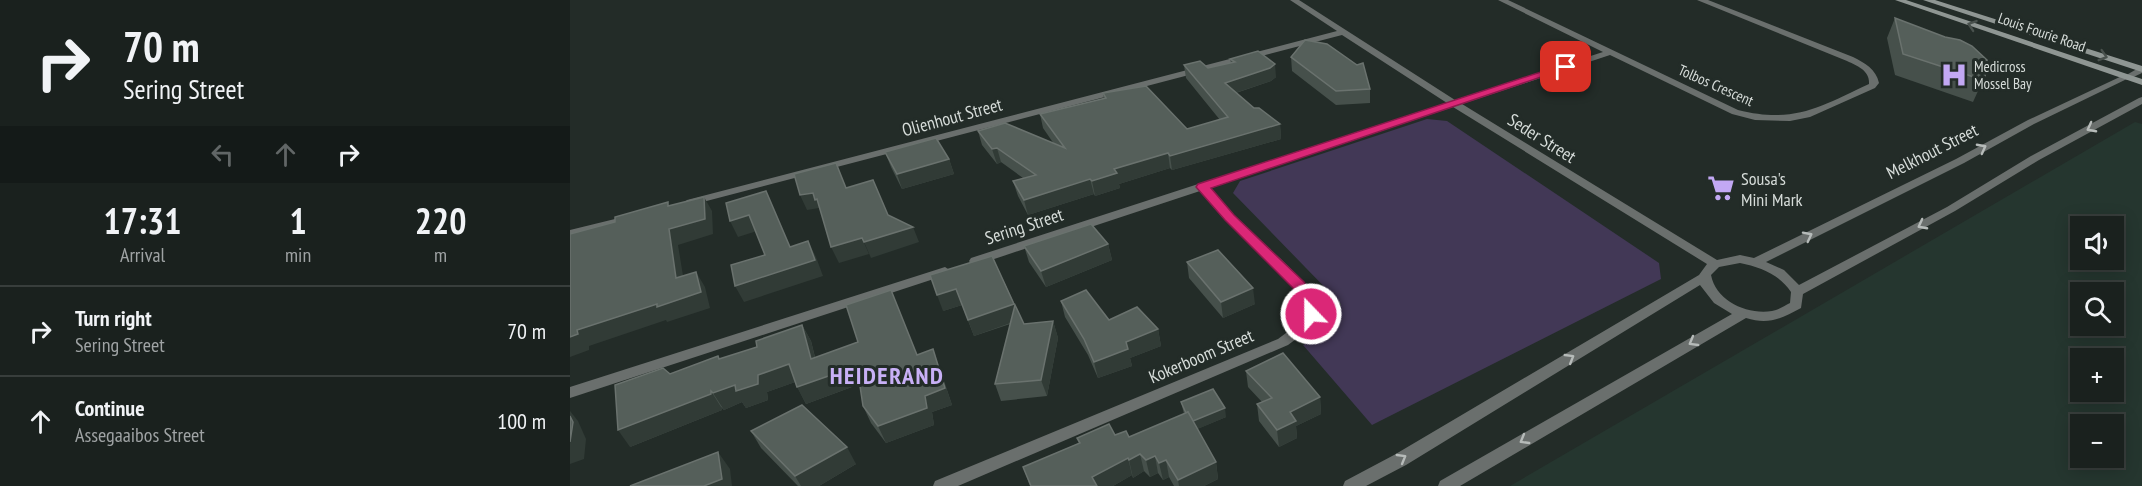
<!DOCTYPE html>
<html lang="en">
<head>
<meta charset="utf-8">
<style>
  :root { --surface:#1a211e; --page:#272e2b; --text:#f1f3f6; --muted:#9fa3a4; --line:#383e3c }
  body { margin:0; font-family:"PT Sans Narrow",sans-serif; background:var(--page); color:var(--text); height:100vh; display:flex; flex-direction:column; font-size:22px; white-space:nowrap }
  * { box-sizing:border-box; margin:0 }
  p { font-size:20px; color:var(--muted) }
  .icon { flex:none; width:33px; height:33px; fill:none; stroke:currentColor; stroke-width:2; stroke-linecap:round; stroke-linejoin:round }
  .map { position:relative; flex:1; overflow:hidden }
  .sheet { display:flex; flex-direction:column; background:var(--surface); width:570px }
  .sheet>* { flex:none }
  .banner { background:#1a211e; color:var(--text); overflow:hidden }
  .controls { position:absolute; left:1500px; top:216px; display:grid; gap:12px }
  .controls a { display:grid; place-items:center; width:54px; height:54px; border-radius:0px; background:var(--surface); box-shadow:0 3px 15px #0003,0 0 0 2px var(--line); font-size:30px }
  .pin { position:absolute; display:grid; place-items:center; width:51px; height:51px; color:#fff; margin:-26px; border-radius:12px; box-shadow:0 3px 9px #0006 }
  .me { position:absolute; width:66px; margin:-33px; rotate:338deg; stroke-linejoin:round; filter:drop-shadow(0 0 4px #0008) }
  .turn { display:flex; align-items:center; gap:21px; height:126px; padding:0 24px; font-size:27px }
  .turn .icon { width:78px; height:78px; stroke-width:2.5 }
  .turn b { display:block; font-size:42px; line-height:51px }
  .lanes { display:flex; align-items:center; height:57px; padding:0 24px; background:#0003; justify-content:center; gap:30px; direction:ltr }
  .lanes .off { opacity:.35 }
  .eta { display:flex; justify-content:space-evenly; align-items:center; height:102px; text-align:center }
  .eta b { font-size:36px; font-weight:800; line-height:42px }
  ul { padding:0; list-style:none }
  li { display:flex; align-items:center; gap:18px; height:90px; padding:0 24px; border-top:2px solid var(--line) }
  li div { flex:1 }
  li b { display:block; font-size:22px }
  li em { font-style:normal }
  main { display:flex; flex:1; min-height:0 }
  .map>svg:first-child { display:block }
  .built { fill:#25362f; fill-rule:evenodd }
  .green { fill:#423856 }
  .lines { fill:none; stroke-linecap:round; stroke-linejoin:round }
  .minor { fill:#6a6f6d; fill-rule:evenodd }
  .tertiary { fill:#6a6f6d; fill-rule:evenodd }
  .secondary { fill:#8f9693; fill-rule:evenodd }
  .wall { fill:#46504b }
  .shaded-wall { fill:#313b36 }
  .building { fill:#555f5a; stroke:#6a726e; stroke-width:1.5 }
  .oneway { stroke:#49514d }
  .oneway2 { stroke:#b6bbb9 }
  .route { fill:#db2777; stroke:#8e194d; stroke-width:1.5 }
  .labels { text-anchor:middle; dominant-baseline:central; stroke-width:6; stroke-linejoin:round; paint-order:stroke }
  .far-street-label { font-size:15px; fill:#d6dcd9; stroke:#232c28 }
  .far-poi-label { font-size:15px; fill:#d6dcd9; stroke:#232c28; text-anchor:start }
  .street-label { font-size:18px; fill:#d6dcd9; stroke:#232c28 }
  .poi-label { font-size:18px; fill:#d6dcd9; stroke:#232c28; text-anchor:start }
  .district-label { font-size:24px; font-weight:bold; letter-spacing:1.5px; fill:#c8b0f6; stroke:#232c28 }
</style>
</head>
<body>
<main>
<section class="sheet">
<div class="banner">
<div class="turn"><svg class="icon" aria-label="right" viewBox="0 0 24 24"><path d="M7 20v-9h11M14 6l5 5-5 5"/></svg><div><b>70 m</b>Sering Street</div></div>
<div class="lanes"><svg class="icon off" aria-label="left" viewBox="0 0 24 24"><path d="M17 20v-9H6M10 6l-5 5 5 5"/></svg><svg class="icon off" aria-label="ahead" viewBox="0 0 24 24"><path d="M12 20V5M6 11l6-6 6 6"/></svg><svg class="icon" aria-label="right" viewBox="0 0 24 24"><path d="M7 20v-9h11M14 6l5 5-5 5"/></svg></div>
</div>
<div class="eta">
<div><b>17:31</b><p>Arrival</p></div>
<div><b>1</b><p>min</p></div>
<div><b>220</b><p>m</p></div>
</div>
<ul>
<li><svg class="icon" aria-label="right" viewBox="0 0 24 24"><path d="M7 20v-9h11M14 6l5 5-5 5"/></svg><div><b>Turn right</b><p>Sering Street</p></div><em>70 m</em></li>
<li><svg class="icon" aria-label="ahead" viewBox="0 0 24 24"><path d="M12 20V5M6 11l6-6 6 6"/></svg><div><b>Continue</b><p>Assegaaibos Street</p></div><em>100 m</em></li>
</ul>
</section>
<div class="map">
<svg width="1572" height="486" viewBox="0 0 1572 486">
  <rect width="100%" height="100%" fill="#232c28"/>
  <path class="built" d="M 1565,122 L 1572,124 L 1572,486 L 940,486 ZM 1510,226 L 1544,226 L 1544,260 L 1510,260 ZM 1510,292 L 1544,292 L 1544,326 L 1510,326 ZM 1510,358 L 1544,358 L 1544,392 L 1510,392 ZM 1510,424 L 1544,424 L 1544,458 L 1510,458 Z"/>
  <path class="green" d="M 857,119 L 877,121 L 1089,263 L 1091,279 L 802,425 L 733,345 L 760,331 L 771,304 L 663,193 L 670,181 Z"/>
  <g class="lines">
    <g class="minor">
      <path d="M 720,0 L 729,0 L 885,100 L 1033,52 L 928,0 L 938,0 L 1168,110 C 1224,124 1250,107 1299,84 C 1300,71 1288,66 1277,61 L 1127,0 L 1138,0 L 1283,57 C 1295,63 1306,69 1309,83 L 1305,88 L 1240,117 L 1220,121 L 1185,120 L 1162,114 L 1040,55 L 892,104 L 1147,260 L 1170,255 L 1184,258 L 1386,159 L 1458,120 L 1554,75 L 1560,75 L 1561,77 L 1464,124 L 1394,163 L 1196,262 L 1214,270 L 1229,285 L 1377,207 L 1461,156 L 1569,98 L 1572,97 L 1572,104 L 1469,160 L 1385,211 L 1233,294 L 1231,308 C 1211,319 1198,325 1176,318 L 890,486 L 868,486 L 870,481 L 1162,314 L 1144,303 L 1130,285 L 836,465 L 796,486 L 773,486 L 775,481 L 824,455 L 1129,275 L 1137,264 L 883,107 L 639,188 C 647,197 655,207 664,216 C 693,247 737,272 748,314 L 734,333 L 718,345 L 388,486 L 363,486 L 365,481 L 708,339 L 724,327 L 734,314 L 731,298 L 724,288 L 655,220 L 630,191 L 409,264 L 401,264 L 399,261 L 401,258 L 877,103 L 772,35 L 125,204 L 121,205 L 115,202 L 117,200 L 767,31 ZM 1170,263 C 1190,267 1209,274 1221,292 L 1220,303 C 1214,306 1208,310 1202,311 C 1177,315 1146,301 1141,275 L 1149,267 Z"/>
      <path d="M 49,218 L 53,219 L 55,221 L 53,223 L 0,238 L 0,230 Z"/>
      <path d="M 375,267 L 381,271 L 379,274 L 0,398 L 0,387 Z"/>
    </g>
    <path class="tertiary" d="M 1572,66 L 1572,73 L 1557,80 L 1553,77 Z"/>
    <g class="secondary">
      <path d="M 1325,0 L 1336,0 L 1572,79 L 1572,85 Z"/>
      <path d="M 1353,0 L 1365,0 L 1572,66 L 1572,72 Z"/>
    </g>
  </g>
  <g class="wall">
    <path d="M 1325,18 L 1413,80 L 1403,102 L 1325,75 L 1317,38 Z"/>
    <path d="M 721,57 L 800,89 L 800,103 L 766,105 L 722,71 Z"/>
    <path d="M 660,59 L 706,77 L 701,81 L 666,93 L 684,108 L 710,124 L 711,139 L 602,170 L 600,168 L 549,184 L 550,188 L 525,196 L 524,194 L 458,215 L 448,196 L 443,181 L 453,178 L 431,162 L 427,164 L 412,145 L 408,131 L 484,144 L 473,128 L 470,114 L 534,99 L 533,93 L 617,129 L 650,120 L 616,78 L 614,65 L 638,68 L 661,63 Z"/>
    <path d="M 315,152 L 379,159 L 384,174 L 332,189 L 321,167 Z"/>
    <path d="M 538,244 L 542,260 L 476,287 L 459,262 L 454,246 Z"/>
    <path d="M 422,256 L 454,324 L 483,321 L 488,338 L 477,396 L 431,401 L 425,384 L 440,324 L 404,336 L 392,305 L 373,311 Z"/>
    <path d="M 617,262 L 685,304 L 653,318 L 619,278 Z"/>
    <path d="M 491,301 L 539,320 L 588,329 L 591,346 L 560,358 L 562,366 L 528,378 L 518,355 L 495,317 Z"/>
    <path d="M 232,325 L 241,341 L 245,357 L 347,355 L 369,366 L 382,405 L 362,412 L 364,425 L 316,443 L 301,423 L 293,406 L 290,384 L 236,404 L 225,382 L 197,392 L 198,400 L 176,408 L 172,402 L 154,410 L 151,407 L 152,410 L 60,447 L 148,356 L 150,359 L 187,347 Z"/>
    <path d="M 676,371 L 750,397 L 751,414 L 726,426 L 727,438 L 709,447 L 689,421 L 687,404 L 692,402 L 678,387 Z"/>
    <path d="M 611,402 L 656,417 L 627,429 L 646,462 L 648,479 L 634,486 L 604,486 L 599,477 L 593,480 L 588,473 L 580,477 L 574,471 L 563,478 L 562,475 L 543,486 L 460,486 L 453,467 L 509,443 L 507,438 L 545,435 L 559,437 L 614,414 Z"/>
    <path d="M 181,431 L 286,464 L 249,486 L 228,486 L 191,448 Z"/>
  </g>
  <g class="shaded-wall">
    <path d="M 705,64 L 706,77 L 701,81 L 656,96 L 655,83 Z"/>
    <path d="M 710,124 L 711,139 L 602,170 L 600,156 Z"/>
    <path d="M 427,148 L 431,162 L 427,164 L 422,149 Z"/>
    <path d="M 598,153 L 600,168 L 549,184 L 550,188 L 525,196 L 522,181 L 544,169 Z"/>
    <path d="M 379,159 L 384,174 L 332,189 L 327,174 Z"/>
    <path d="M 520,179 L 524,194 L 458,215 L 454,200 Z"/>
    <path d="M 243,193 L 247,199 L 252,215 L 249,208 L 237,210 L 230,195 Z"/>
    <path d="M 134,197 L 142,211 L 143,234 L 108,245 L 116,294 L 106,278 L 99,229 Z"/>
    <path d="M 179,215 L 187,231 L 168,237 L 160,221 Z"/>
    <path d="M 343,227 L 349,242 L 301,258 L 294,242 Z"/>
    <path d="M 292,238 L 299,254 L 269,263 L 261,247 Z"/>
    <path d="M 238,241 L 246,257 L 253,276 L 174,302 L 165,286 Z"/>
    <path d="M 538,244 L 542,260 L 476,287 L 471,271 Z"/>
    <path d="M 126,272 L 135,287 L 140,308 L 97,322 L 96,320 L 19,346 L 19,350 L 0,357 L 0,337 L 7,330 Z"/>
    <path d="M 683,288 L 685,304 L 653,318 L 651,302 Z"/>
    <path d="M 386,289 L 392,305 L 373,311 L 367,295 Z"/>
    <path d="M 444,304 L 449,320 L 404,336 L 398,320 Z"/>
    <path d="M 483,321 L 488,338 L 477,396 L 471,380 Z"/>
    <path d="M 232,325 L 241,341 L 249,375 L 241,359 Z"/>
    <path d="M 588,329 L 591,346 L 560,358 L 562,366 L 528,378 L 524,362 L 556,342 Z"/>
    <path d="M 363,349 L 369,366 L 382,405 L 362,412 L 364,425 L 316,443 L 308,426 Z"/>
    <path d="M 219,364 L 228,381 L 197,392 L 198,400 L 176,408 L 172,402 L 154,410 L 143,393 L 188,375 Z"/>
    <path d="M 287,366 L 295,382 L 236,404 L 227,387 Z"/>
    <path d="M 141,391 L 151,407 L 152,410 L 60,447 L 48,430 Z"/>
    <path d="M 750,397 L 751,414 L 726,426 L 727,438 L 709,447 L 707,430 L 720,412 Z"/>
    <path d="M 655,408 L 656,417 L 623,431 L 621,422 Z"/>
    <path d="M 0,411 L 8,421 L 16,439 L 14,459 L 0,464 Z"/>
    <path d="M 277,447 L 286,464 L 249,486 L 231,486 L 225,476 Z"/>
    <path d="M 148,452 L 160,469 L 162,486 L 134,486 Z"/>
    <path d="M 570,454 L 574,471 L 563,478 L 559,460 Z"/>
    <path d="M 585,456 L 588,473 L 580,477 L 576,460 Z"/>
    <path d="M 558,458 L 562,475 L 543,486 L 524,486 L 522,477 Z"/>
    <path d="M 596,460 L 599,477 L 593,480 L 589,463 Z"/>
    <path d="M 646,462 L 648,479 L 634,486 L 609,486 L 608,480 Z"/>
  </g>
  <g class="building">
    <path d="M 1325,18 L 1375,37 L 1390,40 L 1402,46 L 1417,60 L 1417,71 L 1413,80 L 1333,54 Z"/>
    <path d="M 735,40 L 757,44 L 787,65 L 793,63 L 800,89 L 766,91 L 721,57 Z"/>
    <path d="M 688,51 L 705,64 L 700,68 L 655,83 L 684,108 L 689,108 L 710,124 L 600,156 L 598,153 L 544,169 L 547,173 L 522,181 L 520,179 L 454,200 L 443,181 L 466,175 L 427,148 L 422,149 L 408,131 L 435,123 L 495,148 L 470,114 L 536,98 L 533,93 L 576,86 L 617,129 L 658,117 L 614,65 L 630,61 L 638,68 L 665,62 L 660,59 Z"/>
    <path d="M 366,138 L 379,159 L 327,174 L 315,152 Z"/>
    <path d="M 266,163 L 276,188 L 303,180 L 318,215 L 343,227 L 294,242 L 292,238 L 261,247 L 247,199 L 245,200 L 243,193 L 230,195 L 224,174 Z"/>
    <path d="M 196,191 L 220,247 L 238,241 L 245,260 L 165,286 L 161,265 L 195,255 L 179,215 L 160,221 L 156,203 Z"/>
    <path d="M 134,197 L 135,219 L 99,229 L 106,278 L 126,272 L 131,292 L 87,307 L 87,304 L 7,330 L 8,334 L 0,337 L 0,234 L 45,222 L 45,217 L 98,202 L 98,206 Z"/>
    <path d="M 521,224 L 538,244 L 471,271 L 454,246 Z"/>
    <path d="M 648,250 L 683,288 L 651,302 L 617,262 Z"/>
    <path d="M 422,256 L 444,304 L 398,320 L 386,289 L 367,295 L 360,275 Z"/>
    <path d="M 321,290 L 347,355 L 363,349 L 375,388 L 355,396 L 357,408 L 308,426 L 293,406 L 287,366 L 227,387 L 219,364 L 188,375 L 188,384 L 166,391 L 165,385 L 143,393 L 141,391 L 141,394 L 48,430 L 45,385 L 93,368 L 100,374 L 148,356 L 149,359 L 187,347 L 186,341 L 232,325 L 241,359 L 288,342 L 276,305 Z"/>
    <path d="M 516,290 L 539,320 L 567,307 L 588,329 L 556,342 L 558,349 L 524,362 L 514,339 L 491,301 Z"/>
    <path d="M 445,305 L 454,324 L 483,321 L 471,380 L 425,384 Z"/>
    <path d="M 713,353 L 750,397 L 720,412 L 726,421 L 707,430 L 687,404 L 702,398 L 676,371 Z"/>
    <path d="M 643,389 L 655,408 L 623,421 L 618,412 L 616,413 L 611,402 Z"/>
    <path d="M 232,405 L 277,447 L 225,476 L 181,431 Z"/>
    <path d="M 618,412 L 646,462 L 608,480 L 596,460 L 589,463 L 585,456 L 576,460 L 570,454 L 559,460 L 558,458 L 522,477 L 527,486 L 461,486 L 453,467 L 510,443 L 507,438 L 539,424 L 545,435 L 556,431 L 559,437 Z"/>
    <path d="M 0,416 L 3,422 L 0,442 Z"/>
    <path d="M 148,452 L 152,479 L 134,486 L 60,486 Z"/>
  </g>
  <defs><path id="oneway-chevron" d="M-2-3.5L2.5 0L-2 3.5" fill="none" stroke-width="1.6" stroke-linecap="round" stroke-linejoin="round" transform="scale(1.5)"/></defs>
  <g class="oneway">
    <use href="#oneway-chevron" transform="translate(1402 25) rotate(-161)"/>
    <use href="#oneway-chevron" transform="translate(1533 56) rotate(17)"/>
  </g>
  <g class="oneway2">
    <use href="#oneway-chevron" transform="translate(1521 128) rotate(152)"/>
    <use href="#oneway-chevron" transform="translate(1412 148) rotate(-28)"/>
    <use href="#oneway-chevron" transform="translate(1352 225) rotate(152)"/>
    <use href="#oneway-chevron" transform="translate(1238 236) rotate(-27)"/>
    <use href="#oneway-chevron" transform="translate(1123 342) rotate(150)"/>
    <use href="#oneway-chevron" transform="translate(1000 358) rotate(-31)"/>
    <use href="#oneway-chevron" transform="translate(954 440) rotate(150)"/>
    <use href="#oneway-chevron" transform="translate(832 458) rotate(-30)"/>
  </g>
  <path class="route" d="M 992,65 L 1001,67 L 641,188 L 664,215 L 734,282 L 744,298 L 748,314 L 746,318 L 735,318 L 730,298 L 723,288 L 655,220 L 626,187 L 628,184 Z"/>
  <defs>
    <symbol id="hospital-bare" viewBox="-9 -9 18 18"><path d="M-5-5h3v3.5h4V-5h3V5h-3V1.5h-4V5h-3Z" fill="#c2a8f3" stroke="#232c28" stroke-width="2.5" paint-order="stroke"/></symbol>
    <symbol id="supermarket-bare" viewBox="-9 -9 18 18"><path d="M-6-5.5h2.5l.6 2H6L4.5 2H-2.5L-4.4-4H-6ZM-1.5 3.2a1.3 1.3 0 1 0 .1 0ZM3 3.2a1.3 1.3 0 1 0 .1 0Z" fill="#c2a8f3" stroke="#232c28" stroke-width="2.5" paint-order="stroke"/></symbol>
  </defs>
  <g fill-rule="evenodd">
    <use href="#hospital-bare" x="1365" y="56" width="38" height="38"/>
    <use href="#supermarket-bare" x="1132" y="169" width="38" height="38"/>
  </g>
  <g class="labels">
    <g class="far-street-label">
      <text transform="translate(1472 32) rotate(19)">Louis Fourie Road</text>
      <text transform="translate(1146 85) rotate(24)">Tolbos Crescent</text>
    </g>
    <g class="far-poi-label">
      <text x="1404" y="66">Medicross<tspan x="1404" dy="17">Mossel Bay</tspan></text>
    </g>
    <g class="street-label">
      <text transform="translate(382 117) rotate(-15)">Olienhout Street</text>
      <text transform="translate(972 138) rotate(32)">Seder Street</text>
      <text transform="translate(1362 151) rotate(-27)">Melkhout Street</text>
      <text transform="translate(454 226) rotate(-18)">Sering Street</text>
      <text transform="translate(631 356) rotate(-23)">Kokerboom Street</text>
    </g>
    <g class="poi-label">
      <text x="1171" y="178">Sousa's<tspan x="1171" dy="21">Mini Mark</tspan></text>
    </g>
    <g class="district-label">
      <text x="317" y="375">HEIDERAND</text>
    </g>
  </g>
</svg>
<div class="controls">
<a><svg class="icon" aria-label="sound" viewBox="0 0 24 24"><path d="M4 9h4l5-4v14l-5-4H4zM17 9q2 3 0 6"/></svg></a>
<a><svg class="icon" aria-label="search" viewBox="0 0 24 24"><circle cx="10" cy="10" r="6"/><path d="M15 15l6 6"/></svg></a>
<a>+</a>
<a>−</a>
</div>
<div class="pin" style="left:996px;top:67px;background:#d93025"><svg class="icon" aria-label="arrive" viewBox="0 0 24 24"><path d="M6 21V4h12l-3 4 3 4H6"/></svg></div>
<svg class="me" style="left:741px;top:314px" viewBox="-20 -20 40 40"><circle r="17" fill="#db2777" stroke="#fff" stroke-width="3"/><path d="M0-11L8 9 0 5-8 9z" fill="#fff"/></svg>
</div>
</main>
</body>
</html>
